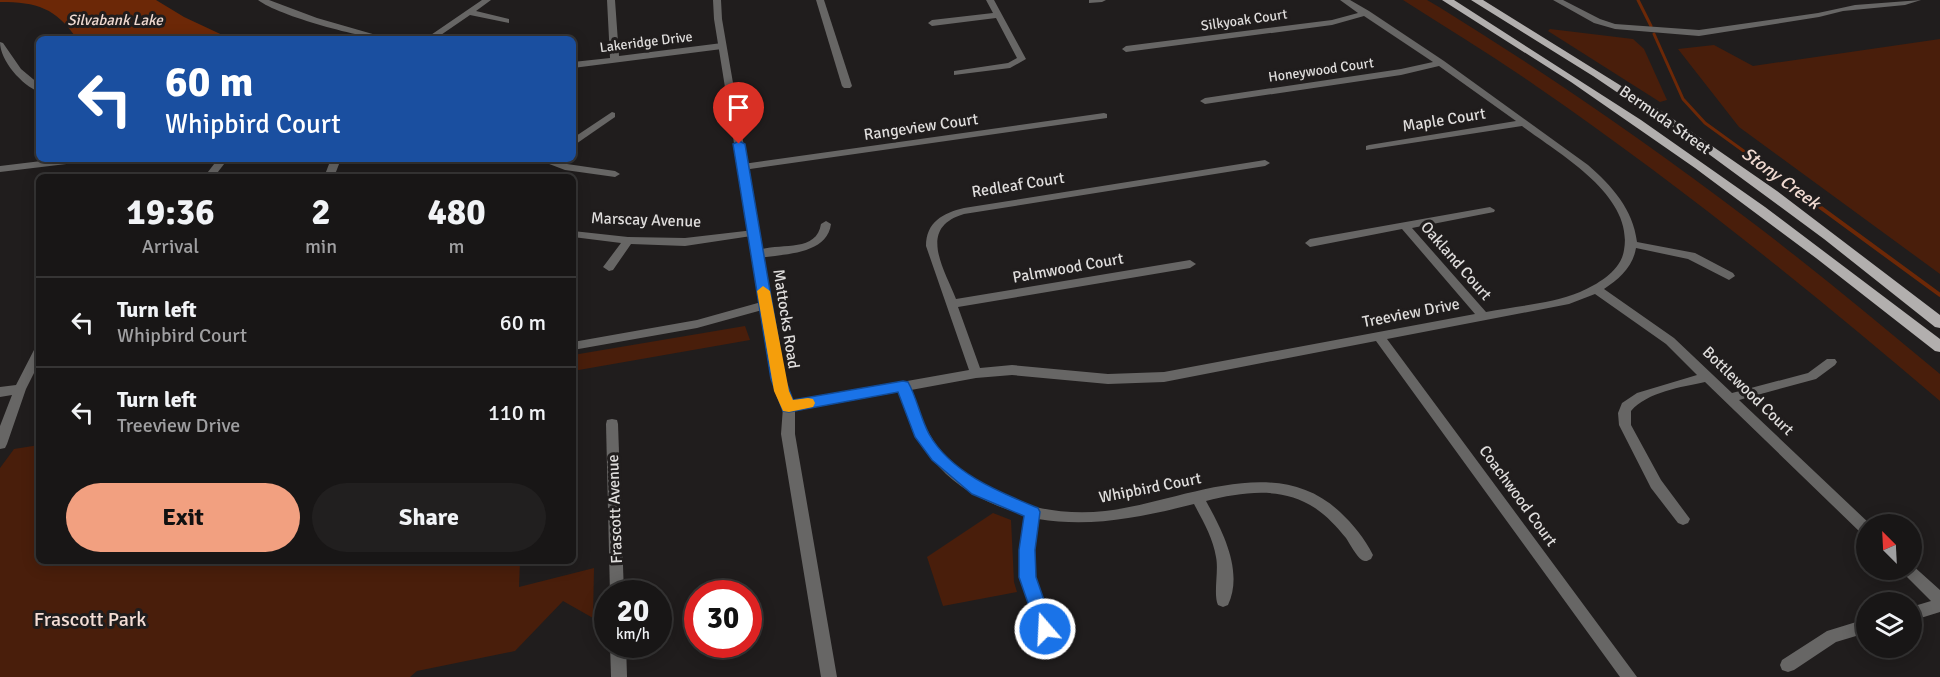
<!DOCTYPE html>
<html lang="en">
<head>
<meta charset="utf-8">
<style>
  :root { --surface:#181616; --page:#211f1f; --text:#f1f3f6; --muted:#9f9fa1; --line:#363535; --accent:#f2a080 }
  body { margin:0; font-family:Signika,sans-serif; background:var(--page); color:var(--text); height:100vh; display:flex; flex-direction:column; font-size:22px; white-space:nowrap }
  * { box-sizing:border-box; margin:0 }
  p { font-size:20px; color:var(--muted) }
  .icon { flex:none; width:33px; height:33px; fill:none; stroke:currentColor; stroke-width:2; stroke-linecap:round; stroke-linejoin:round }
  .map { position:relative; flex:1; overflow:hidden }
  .sheet { position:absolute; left:36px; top:174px; width:540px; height:390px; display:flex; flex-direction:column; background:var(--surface); border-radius:9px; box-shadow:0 3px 15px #0003,0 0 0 2px var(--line) }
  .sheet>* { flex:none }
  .banner { position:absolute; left:36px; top:36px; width:540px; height:126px; border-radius:9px; box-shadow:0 3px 15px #0003,0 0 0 2px var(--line); background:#1a4fa0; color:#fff; overflow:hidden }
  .needle { width:39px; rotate:336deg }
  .tools { position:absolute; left:1856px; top:514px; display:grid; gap:12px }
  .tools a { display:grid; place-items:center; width:66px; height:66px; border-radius:50%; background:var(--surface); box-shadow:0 3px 15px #0003,0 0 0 2px var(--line); font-size:30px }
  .speed { position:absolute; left:594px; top:580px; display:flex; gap:12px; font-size:30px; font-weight:700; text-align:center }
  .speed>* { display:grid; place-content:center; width:78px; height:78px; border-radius:50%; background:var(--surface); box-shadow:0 3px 15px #0003,0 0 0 2px var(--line); line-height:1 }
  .speed small { font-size:15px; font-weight:400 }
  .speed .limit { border:9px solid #d22; background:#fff; color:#111 }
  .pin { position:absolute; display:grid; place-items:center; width:51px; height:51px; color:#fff; margin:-62px -26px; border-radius:50% 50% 50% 0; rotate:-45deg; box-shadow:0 0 6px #0007 }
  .pin .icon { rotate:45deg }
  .me { position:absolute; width:66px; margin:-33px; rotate:341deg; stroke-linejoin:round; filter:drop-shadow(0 0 4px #0008) }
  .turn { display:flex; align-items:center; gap:21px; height:126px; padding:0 30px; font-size:27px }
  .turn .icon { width:78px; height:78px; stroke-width:2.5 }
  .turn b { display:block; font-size:42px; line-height:51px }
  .eta { display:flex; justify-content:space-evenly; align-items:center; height:102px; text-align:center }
  .eta b { font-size:36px; font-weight:700; line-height:42px }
  .action { display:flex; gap:12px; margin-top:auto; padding:12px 30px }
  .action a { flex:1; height:69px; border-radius:36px; background:var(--accent); color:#111; font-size:24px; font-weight:700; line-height:69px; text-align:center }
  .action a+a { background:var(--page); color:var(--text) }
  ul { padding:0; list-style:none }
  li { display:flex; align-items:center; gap:18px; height:90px; padding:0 30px; border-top:2px solid var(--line) }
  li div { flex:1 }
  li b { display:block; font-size:22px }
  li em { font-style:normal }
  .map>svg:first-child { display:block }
  .green { fill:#491e0b }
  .water { fill:#6c2807 }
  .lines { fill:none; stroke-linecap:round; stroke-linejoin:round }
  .stream-far1 { stroke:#6c2807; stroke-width:3 }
  .stream { stroke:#6c2807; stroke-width:4 }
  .minor { fill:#676665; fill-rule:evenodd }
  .tertiary { fill:#676665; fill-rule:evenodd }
  .primary { fill:#b2afae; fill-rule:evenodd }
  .route { fill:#1a73e8; stroke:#114b97; stroke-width:1.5 }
  .slow { fill:#f59e0b }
  .labels { text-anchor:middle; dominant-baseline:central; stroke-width:6; stroke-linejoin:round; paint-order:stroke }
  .far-street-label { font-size:14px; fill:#dfdddc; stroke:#201d1d }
  .far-water-label { font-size:15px; font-style:italic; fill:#f0dad1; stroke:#201d1d }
  .street-label { font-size:16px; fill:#dfdddc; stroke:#201d1d }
  .water-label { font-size:18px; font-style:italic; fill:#f0dad1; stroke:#201d1d }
  .near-park-label { font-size:20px; fill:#f4ddd5; stroke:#201d1d }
</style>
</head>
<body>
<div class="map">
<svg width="1940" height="677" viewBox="0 0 1940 677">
  <rect width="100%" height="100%" fill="#201d1d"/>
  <g class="green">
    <path d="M 1403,0 L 1427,0 L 1439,7 C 1546,73 1649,144 1749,220 C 1814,269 1877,322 1940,374 L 1940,401 C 1810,290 1677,183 1536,86 C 1493,56 1447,28 1403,0 Z"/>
    <path d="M 1550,29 L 1633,39 L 1644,49 L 1667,100 L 1660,102 L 1548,31 Z"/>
    <path d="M 1940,39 L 1940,274 L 1739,127 L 1678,49 L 1714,45 L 1753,66 Z"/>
    <path d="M 745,326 L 750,340 L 573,371 L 573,355 Z"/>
    <path d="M 39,445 L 39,561 L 520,561 L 519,587 L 594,568 L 593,618 L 563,601 L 515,651 L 417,671 L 410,677 L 0,677 L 0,468 L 14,449 Z"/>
    <path d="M 993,513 L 1011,520 L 1014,582 L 1017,592 L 943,606 L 927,557 Z"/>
  </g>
  <path class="water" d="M 0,0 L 156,0 L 184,17 L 231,39 L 77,39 C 56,8 37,2 0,2 Z"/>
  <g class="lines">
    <g class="stream-far1">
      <path d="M 1638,0 L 1651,26"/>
      <path d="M 1654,34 L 1683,99 L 1705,123 L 1781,178"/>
    </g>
    <path class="stream" d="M 1779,177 L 1940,295"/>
    <g class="minor">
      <path d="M 258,0 L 269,0 L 317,18 L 390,39 C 363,39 279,16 258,0 Z"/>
      <path d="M 482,0 L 491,0 L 476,11 L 509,19 L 509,23 L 470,15 L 435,39 L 425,39 Z"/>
      <path d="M 607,0 L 615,0 L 619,56 L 722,43 L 726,46 L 722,49 L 573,68 L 573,62 L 610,58 Z"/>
      <path d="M 816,0 L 824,0 L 852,86 L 850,88 L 844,88 L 842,86 Z"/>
      <path d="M 986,0 L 994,0 L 1026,59 L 1010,68 L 954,75 L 954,71 L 1008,63 L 1017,58 L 996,18 L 932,26 L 928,23 L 932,20 L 993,13 Z"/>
      <path d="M 1089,0 L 1106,0 L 1102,2 L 1089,3 Z"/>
      <path d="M 1340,0 L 1350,0 L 1369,11 L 1444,61 L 1588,165 C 1612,186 1633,209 1637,242 L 1695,253 L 1733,273 L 1735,276 L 1729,280 L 1688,259 L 1636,248 C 1633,267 1619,279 1604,289 L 1674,338 L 1732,393 L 1808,373 L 1827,359 L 1835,359 L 1837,362 L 1835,365 L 1816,379 L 1739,400 L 1871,525 L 1866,525 L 1866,535 L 1861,533 L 1705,382 C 1682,387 1647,392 1631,411 L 1631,425 L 1661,480 L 1690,519 L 1688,523 L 1683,525 L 1678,523 L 1651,488 L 1619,425 L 1618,413 L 1622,403 L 1637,393 L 1697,375 L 1666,344 L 1595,294 L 1569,304 L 1387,339 L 1637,677 L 1620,677 L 1376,341 L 1164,382 L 1108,384 L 1012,375 L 976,378 L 911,390 C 928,440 943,463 990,490 C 1024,509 1066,515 1105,511 C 1180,503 1274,450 1340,512 C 1353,524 1365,539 1373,555 L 1371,559 C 1367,561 1366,562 1362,560 C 1356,556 1350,544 1346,538 C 1337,527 1327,516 1315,508 C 1282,486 1243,492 1206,501 C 1222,530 1244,571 1228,605 L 1223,607 L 1218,605 C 1213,594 1219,571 1216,557 C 1213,538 1203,521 1194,504 C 1142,517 1092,528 1038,519 L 1034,550 L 1034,577 L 1053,629 L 1050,634 L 1045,636 L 1040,634 L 1037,629 L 1020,577 L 1020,550 L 1025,515 C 954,495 921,460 899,392 L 789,412 L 784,410 L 783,407 L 784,404 L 789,402 L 969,370 L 926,246 C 926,222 943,213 964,208 L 1265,160 L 1270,163 L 1265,166 L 964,214 C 917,228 944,268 956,299 L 1190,260 L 1196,264 L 1190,268 L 958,307 L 980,368 L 1012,365 L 1108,374 L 1164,372 L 1475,314 L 1402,229 L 1310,247 L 1305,243 L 1310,239 L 1490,207 L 1495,210 L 1494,212 L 1412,228 L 1486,312 C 1516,306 1551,304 1580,292 C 1598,284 1621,271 1624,250 C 1634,195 1559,154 1522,126 L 1366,150 L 1366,146 L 1369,145 L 1516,121 L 1439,66 L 1401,75 L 1205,104 L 1200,101 L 1205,98 L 1401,69 L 1433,62 L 1364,16 L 1332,25 L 1126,52 L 1122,49 L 1126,46 L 1332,20 L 1358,13 Z"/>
      <path d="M 1553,0 L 1563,0 L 1600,19 L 1615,24 L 1699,30 L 1818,13 L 1855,5 L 1921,0 L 1905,5 L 1843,11 L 1819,17 L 1699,36 L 1615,29 L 1594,23 Z"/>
      <path d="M 0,42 L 3,43 L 21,69 L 39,84 L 39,92 C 22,85 0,61 0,42 Z"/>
      <path d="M 612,112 L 615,113 L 615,117 L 573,146 L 573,138 Z"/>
      <path d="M 1104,113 L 1107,114 L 1107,118 L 743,170 L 738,167 L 743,164 Z"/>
      <path d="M 58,159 L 88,159 L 83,162 L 0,172 L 0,166 Z"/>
      <path d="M 218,159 L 228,159 L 214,177 L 204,177 Z"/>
      <path d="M 331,159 L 341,159 L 334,177 L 324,177 Z"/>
      <path d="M 536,159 L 551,159 L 567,164 L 615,171 L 620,174 L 615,177 L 565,170 Z"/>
      <path d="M 826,221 L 831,224 C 827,255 783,254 758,258 L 752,254 C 769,239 816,257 821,224 Z"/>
      <path d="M 754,230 L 759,233 L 758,235 L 685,246 L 631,244 L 613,270 L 609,271 L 603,267 L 621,243 L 573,237 L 573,231 L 628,237 L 685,238 Z"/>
      <path d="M 765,301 L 769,302 L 771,305 L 769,308 L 697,328 L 573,350 L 573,342 L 697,320 Z"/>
      <path d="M 39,347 L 39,363 L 26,389 L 7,444 L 5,448 L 0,449 L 0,426 L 12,395 L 0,397 L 0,387 L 16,385 L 35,348 Z"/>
      <path d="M 612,419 L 617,420 L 618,424 L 624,594 L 610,594 L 606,424 L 607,420 Z"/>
      <path d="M 1911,564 L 1940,590 L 1940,612 L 1911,621 L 1911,607 L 1931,601 L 1904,574 L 1902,570 L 1911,570 Z"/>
      <path d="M 1866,619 L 1866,633 L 1836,642 L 1794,670 L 1788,672 L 1782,670 L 1780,665 L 1782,660 L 1827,631 Z"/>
      <path d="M 610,645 L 626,645 L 627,677 L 611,677 Z"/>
    </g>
    <path class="tertiary" d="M 713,0 L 721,0 L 722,19 L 784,379 L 795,407 L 795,434 L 837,677 L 821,677 L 781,434 L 783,407 L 772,379 L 714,19 Z"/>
    <g class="primary">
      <path d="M 1442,0 L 1454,0 L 1641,120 L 1765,207 L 1940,339 L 1940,352 L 1935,351 L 1816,258 L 1695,168 L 1571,82 Z"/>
      <path d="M 1471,0 L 1483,0 L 1660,110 L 1777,191 L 1940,315 L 1940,328 L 1935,327 L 1824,239 L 1710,155 L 1593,76 Z"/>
    </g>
  </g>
  <path class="route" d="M 739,141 L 745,144 L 785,379 L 793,400 L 903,381 L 908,382 C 917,398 920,417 929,434 C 951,473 999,492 1038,508 L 1040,512 L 1035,550 L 1036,577 L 1054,629 L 1051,635 L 1045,637 L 1039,635 L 1019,577 L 1019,550 L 1024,516 L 972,494 L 932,460 L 915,437 L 898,392 L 789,412 L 783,411 L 771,379 L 733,144 Z"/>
  <path class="slow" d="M 763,286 L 770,291 L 789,391 L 793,400 L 808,398 L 813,399 L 815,403 L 813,407 L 789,412 L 783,411 L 774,391 L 757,291 Z"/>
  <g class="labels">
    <g class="far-street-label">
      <text transform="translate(1244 20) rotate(-8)">Silkyoak Court</text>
      <text transform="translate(646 42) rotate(-7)">Lakeridge Drive</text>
      <text transform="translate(1321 70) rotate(-8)">Honeywood Court</text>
    </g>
    <g class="far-water-label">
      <text x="115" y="20">Silvabank Lake</text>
    </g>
    <g class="street-label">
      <text transform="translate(1444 120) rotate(-9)">Maple Court</text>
      <text transform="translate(1665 120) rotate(35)">Bermuda Street</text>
      <text transform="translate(921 127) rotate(-8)">Rangeview Court</text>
      <text transform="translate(1018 185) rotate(-9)">Redleaf Court</text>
      <text transform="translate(646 220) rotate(2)">Marscay Avenue</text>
      <text transform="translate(1456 261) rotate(49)">Oakland Court</text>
      <text transform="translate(1068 268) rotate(-10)">Palmwood Court</text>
      <text transform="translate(1411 313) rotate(-11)">Treeview Drive</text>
      <text transform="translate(786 319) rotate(81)">Mattocks Road</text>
      <text transform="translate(1748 391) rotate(44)">Bottlewood Court</text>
      <text transform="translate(1150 488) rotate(-11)">Whipbird Court</text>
      <text transform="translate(1518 496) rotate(54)">Coachwood Court</text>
      <text transform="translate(615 509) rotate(-92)">Frascott Avenue</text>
    </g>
    <g class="water-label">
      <text transform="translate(1781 178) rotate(36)">Stony Creek</text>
    </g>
    <g class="near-park-label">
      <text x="90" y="619">Frascott Park</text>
    </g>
  </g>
</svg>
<div class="tools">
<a><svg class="needle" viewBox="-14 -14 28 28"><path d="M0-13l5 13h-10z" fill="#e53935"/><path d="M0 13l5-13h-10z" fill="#9f9fa1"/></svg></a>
<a><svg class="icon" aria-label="layers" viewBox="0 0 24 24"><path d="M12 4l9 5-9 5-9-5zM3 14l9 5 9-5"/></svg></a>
</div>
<div class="speed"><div>20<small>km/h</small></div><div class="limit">30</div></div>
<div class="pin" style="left:739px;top:144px;background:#d93025"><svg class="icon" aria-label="arrive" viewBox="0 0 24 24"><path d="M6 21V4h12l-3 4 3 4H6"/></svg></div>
<svg class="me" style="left:1045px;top:629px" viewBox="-20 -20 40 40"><circle r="17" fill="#1a73e8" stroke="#fff" stroke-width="3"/><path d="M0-11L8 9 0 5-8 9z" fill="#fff"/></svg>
<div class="banner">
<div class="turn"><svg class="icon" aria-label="left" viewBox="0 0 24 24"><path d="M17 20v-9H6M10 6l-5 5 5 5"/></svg><div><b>60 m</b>Whipbird Court</div></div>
</div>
<section class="sheet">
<div class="eta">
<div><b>19:36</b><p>Arrival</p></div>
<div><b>2</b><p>min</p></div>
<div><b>480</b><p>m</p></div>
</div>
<ul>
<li><svg class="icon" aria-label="left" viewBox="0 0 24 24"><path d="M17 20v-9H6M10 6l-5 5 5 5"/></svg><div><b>Turn left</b><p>Whipbird Court</p></div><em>60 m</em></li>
<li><svg class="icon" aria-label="left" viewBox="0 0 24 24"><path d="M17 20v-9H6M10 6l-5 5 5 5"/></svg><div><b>Turn left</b><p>Treeview Drive</p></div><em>110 m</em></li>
</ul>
<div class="action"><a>Exit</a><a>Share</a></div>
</section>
</div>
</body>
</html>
